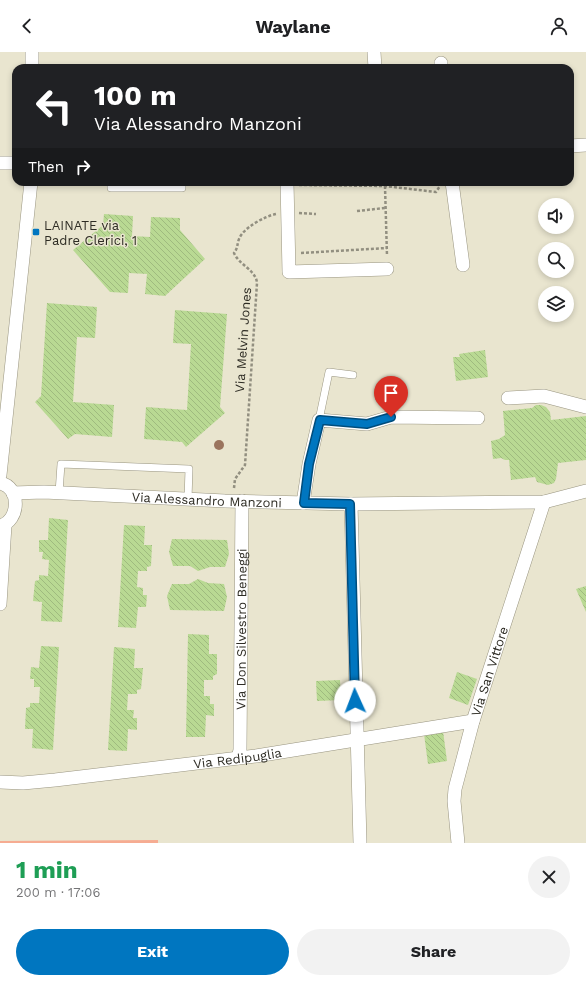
<!DOCTYPE html>
<html lang="en">
<head>
<meta charset="utf-8">
<style>
  :root { --surface:#fff; --page:#f2f2f2; --text:#202124; --muted:#757577; --accent:#0076c0 }
  body { margin:0; font-family:"Work Sans",sans-serif; background:var(--page); color:var(--text); height:100vh; display:flex; flex-direction:column; font-size:15px; white-space:nowrap }
  * { box-sizing:border-box; margin:0 }
  p { font-size:13px; color:var(--muted) }
  .icon { flex:none; width:22px; height:22px; fill:none; stroke:currentColor; stroke-width:2; stroke-linecap:round; stroke-linejoin:round }
  .map { position:relative; height:791px; overflow:hidden }
  .details { display:flex; flex-direction:column; background:var(--surface); flex:1 }
  .details>* { flex:none }
  .banner { position:absolute; left:12px; top:12px; width:562px; height:122px; border-radius:12px; box-shadow:0 2px 6px #0003; background:#202124; color:#fff; overflow:hidden }
  .buttons { position:absolute; left:538px; top:146px; display:grid; gap:8px }
  .buttons a { display:grid; place-items:center; width:36px; height:36px; border-radius:50%; background:var(--surface); box-shadow:0 2px 6px #0003; font-size:20px }
  .pin { position:absolute; display:grid; place-items:center; width:34px; height:34px; color:#fff; margin:-41px -17px; border-radius:50% 50% 50% 0; rotate:-45deg; box-shadow:0 0 4px #0007 }
  .pin .icon { rotate:45deg }
  .me { position:absolute; width:44px; margin:-22px; rotate:358deg; stroke-linejoin:round; filter:drop-shadow(0 0 3px #0008) }
  .turn { display:flex; align-items:center; gap:14px; height:84px; padding:0 16px; font-size:18px }
  .turn .icon { width:52px; height:52px; stroke-width:2.5 }
  .turn b { display:block; font-size:28px; line-height:34px }
  .then { display:flex; align-items:center; height:38px; padding:0 16px; background:#0003; gap:8px; font-size:15px }
  .round { display:grid; place-items:center; flex:none; width:42px; height:42px; border-radius:21px; background:var(--page) }
  .head { display:flex; align-items:center; justify-content:space-between; height:68px; padding:0 16px }
  h1 { font-size:24px; font-weight:700; line-height:30px; color:#1e9e55 }
  .button { display:flex; gap:8px; margin-top:auto; padding:8px 16px }
  .button a { flex:1; height:46px; border-radius:24px; background:var(--accent); color:#fff; font-size:16px; font-weight:700; line-height:46px; text-align:center }
  .button a+a { background:var(--page); color:var(--text) }
  header { display:flex; justify-content:space-between; align-items:center; height:52px; padding:0 16px; background:var(--surface); font-size:18px; font-weight:700 }
  .map>svg:first-child { display:block }
  .green { fill:#f6ac92 }
  .building { fill:url(#building-back-hatch) }
  .lines { fill:none; stroke-linecap:round; stroke-linejoin:round }
  .service-casing { stroke:#999581; stroke-width:8 }
  .minor-casing { stroke:#999581; stroke-width:14 }
  .path { stroke:#928f80; stroke-width:2.5; stroke-dasharray:3 2; stroke-linecap:butt }
  .service { stroke:#fff; stroke-width:7 }
  .minor { stroke:#fff; stroke-width:13 }
  .tree { fill:#9a745d }
  .route-casing { stroke:#004d7d; stroke-width:10 }
  .route { stroke:#0076c0; stroke-width:7 }
  .poi-dot { fill:#0076c0; stroke:#e9e5cf; stroke-width:1.5 }
  .labels { text-anchor:middle; dominant-baseline:central; stroke-width:3; stroke-linejoin:round; paint-order:stroke }
  .poi-label { font-size:13px; fill:#2e2c24; stroke:#e9e5cf; text-anchor:start }
  .street-label { font-size:13px; fill:#2e2c24; stroke:#e9e5cf }
</style>
</head>
<body>
<header><svg class="icon" aria-label="back" viewBox="0 0 24 24"><path d="M15 5l-7 7 7 7"/></svg>Waylane<svg class="icon" aria-label="person" viewBox="0 0 24 24"><circle cx="12" cy="8" r="4"/><path d="M4 21q1-7 8-7t8 7"/></svg></header>
<div class="map">
<svg width="586" height="791" viewBox="0 0 586 791">
  <defs>
    <pattern id="building-back-hatch" width="6" height="6" patternUnits="userSpaceOnUse"><rect width="6" height="6" fill="#b9d993"/><path d="M-1 5l2 2M0 0l6 6M5-1l2 2" fill="none" stroke="#9fba7f"/></pattern>
  </defs>
  <rect width="100%" height="100%" fill="#e9e5cf"/>
  <path class="green" d="M 158,788 L 158,791 L 0,791 L 0,789 Z"/>
  <g class="building">
    <path d="M 104,162 L 133,164 L 132,184 L 150,185 L 151,165 L 180,166 L 180,178 L 205,207 L 165,244 L 145,242 L 147,222 L 129,221 L 128,241 L 110,240 L 73,198 L 103,173 Z"/>
    <path d="M 47,251 L 97,255 L 95,286 L 77,285 L 73,350 L 114,353 L 112,385 L 75,382 L 68,387 L 35,350 L 41,344 Z"/>
    <path d="M 175,258 L 227,262 L 220,355 L 225,361 L 186,395 L 182,390 L 144,387 L 146,355 L 187,358 L 191,292 L 173,291 Z"/>
    <path d="M 485,298 L 488,325 L 456,329 L 453,305 L 460,305 L 459,302 Z"/>
    <path d="M 536,353 L 541,353 L 546,355 L 550,360 L 551,368 L 586,364 L 586,408 L 558,411 L 556,427 L 554,431 L 548,433 L 537,430 L 535,425 L 511,428 L 509,408 L 505,408 L 501,406 L 493,407 L 491,389 L 499,387 L 505,383 L 503,359 L 532,356 Z"/>
    <path d="M 49,466 L 68,468 L 62,570 L 41,569 L 42,550 L 33,549 L 35,529 L 39,528 L 39,523 L 48,524 L 49,508 L 42,507 L 43,500 L 39,500 L 39,488 L 48,488 Z"/>
    <path d="M 124,473 L 145,474 L 144,493 L 152,493 L 151,514 L 147,515 L 147,519 L 138,519 L 137,535 L 143,536 L 143,543 L 147,543 L 146,555 L 138,555 L 136,576 L 118,575 Z"/>
    <path d="M 172,487 L 227,488 L 229,502 L 225,515 L 210,515 L 198,519 L 190,514 L 173,514 L 169,500 Z"/>
    <path d="M 198,527 L 208,531 L 224,532 L 227,545 L 224,559 L 170,558 L 167,544 L 172,532 L 189,532 Z"/>
    <path d="M 586,534 L 586,560 L 576,537 Z"/>
    <path d="M 188,582 L 209,583 L 209,602 L 217,602 L 217,622 L 213,624 L 213,628 L 204,628 L 204,644 L 210,644 L 210,652 L 214,652 L 214,664 L 206,663 L 205,685 L 186,685 Z"/>
    <path d="M 41,594 L 59,595 L 53,698 L 32,696 L 33,677 L 25,677 L 26,656 L 30,655 L 30,651 L 39,651 L 40,635 L 34,635 L 34,627 L 30,627 L 31,615 L 39,616 Z"/>
    <path d="M 114,595 L 135,597 L 134,616 L 143,616 L 141,637 L 137,638 L 137,642 L 128,642 L 127,658 L 134,658 L 133,666 L 137,666 L 137,678 L 128,677 L 127,699 L 108,698 Z"/>
    <path d="M 457,620 L 477,627 L 468,653 L 449,646 Z"/>
    <path d="M 340,628 L 341,648 L 317,649 L 316,629 Z"/>
    <path d="M 443,679 L 447,709 L 428,712 L 424,682 Z"/>
  </g>
  <g class="lines">
    <defs>
      <g id="service">
        <path d="M 111,130 L 111,136 L 182,136 L 182,130"/>
        <path d="M 319,368 L 329,320 L 353,323"/>
        <path d="M 59,441 L 61,412 L 189,417 L 188,447"/>
      </g>
      <g id="minor">
        <path d="M 374,0 L 375,16"/>
        <path d="M 441,11 L 441,16"/>
        <path d="M 32,16 L 32,0"/>
        <path d="M 570,94 L 586,93"/>
        <path d="M 0,111 L 16,111"/>
        <path d="M 287,130 L 289,220 L 387,217"/>
        <path d="M 452,130 L 463,213"/>
        <path d="M 508,346 L 544,344 L 586,355"/>
        <path d="M 0,423 L 31,130"/>
        <path d="M 0,431 C 21,435 20,469 0,474"/>
        <path id="s1" d="M 13,441 L 44,440 L 225,449 L 351,452 L 544,450 L 586,439"/>
        <path d="M 303,451 L 309,412 L 319,368 L 367,372 L 391,365 L 478,366"/>
        <path d="M 351,452 L 360,791"/>
        <path d="M 0,552 L 5,473"/>
        <path id="s2" d="M 238,706 L 240,698 L 242,449"/>
        <path id="s3" d="M 0,730 L 23,731 L 55,728 L 256,704 L 473,669"/>
        <path id="s4" d="M 458,791 L 454,749 L 455,737 L 473,669 L 544,450"/>
      </g>
    </defs>
    <use href="#service" class="service-casing"/>
    <use href="#minor" class="minor-casing"/>
    <g class="path">
      <path d="M 299,133 L 385,134 L 436,140 L 440,134"/>
      <path d="M 385,134 L 387,204"/>
      <path d="M 357,159 L 385,156"/>
      <path d="M 299,161 L 316,162"/>
      <path d="M 301,201 L 387,196"/>
      <path d="M 234,436 L 235,427 L 245,413 L 257,231 C 256,218 239,213 234,201 C 238,196 237,192 239,187 C 243,176 265,164 276,162"/>
    </g>
    <use href="#service" class="service"/>
    <use href="#minor" class="minor"/>
  </g>
  <circle class="tree" cx="219" cy="393" r="5"/>
  <g class="lines">
    <defs>
      <path id="route" d="M 355,649 L 350,452 L 304,451 L 309,412 L 320,368 L 367,372 L 391,365"/>
    </defs>
    <use href="#route" class="route-casing"/>
    <use href="#route" class="route"/>
  </g>
  <rect class="poi-dot" x="32" y="176" width="8" height="8" rx="2"/>
  <g class="labels">
    <g class="poi-label">
      <text x="44" y="173">LAINATE via<tspan x="44" dy="15">Padre Clerici, 1</tspan></text>
    </g>
    <g class="street-label">
      <text transform="translate(243 288) rotate(-86)">Via Melvin Jones</text>
      <text stroke="none"><textPath href="#s1" startOffset="194">Via Alessandro Manzoni</textPath></text>
      <text stroke="none"><textPath href="#s2" startOffset="129">Via Don Silvestro Beneggi</textPath></text>
      <text stroke="none"><textPath href="#s4" startOffset="177">Via San Vittore</textPath></text>
      <text stroke="none"><textPath href="#s3" startOffset="239">Via Redipuglia</textPath></text>
    </g>
  </g>
</svg>
<div class="buttons">
<a><svg class="icon" aria-label="sound" viewBox="0 0 24 24"><path d="M4 9h4l5-4v14l-5-4H4zM17 9q2 3 0 6"/></svg></a>
<a><svg class="icon" aria-label="search" viewBox="0 0 24 24"><circle cx="10" cy="10" r="6"/><path d="M15 15l6 6"/></svg></a>
<a><svg class="icon" aria-label="layers" viewBox="0 0 24 24"><path d="M12 4l9 5-9 5-9-5zM3 14l9 5 9-5"/></svg></a>
</div>
<div class="pin" style="left:391px;top:365px;background:#d93025"><svg class="icon" aria-label="arrive" viewBox="0 0 24 24"><path d="M6 21V4h12l-3 4 3 4H6"/></svg></div>
<svg class="me" style="left:355px;top:649px" viewBox="-20 -20 40 40"><circle r="19" fill="#fff"/><path d="M0-13L10 11 0 6-10 11z" fill="#0076c0"/></svg>
<div class="banner">
<div class="turn"><svg class="icon" aria-label="left" viewBox="0 0 24 24"><path d="M17 20v-9H6M10 6l-5 5 5 5"/></svg><div><b>100 m</b>Via Alessandro Manzoni</div></div>
<div class="then">Then<svg class="icon" aria-label="right" viewBox="0 0 24 24"><path d="M7 20v-9h11M14 6l5 5-5 5"/></svg></div>
</div>
</div>
<section class="details">
<div class="head"><div><h1>1 min</h1><p>200 m · 17:06</p></div><a class="round"><svg class="icon" aria-label="close" viewBox="0 0 24 24"><path d="M6 6l12 12M18 6L6 18"/></svg></a></div>
<div class="button"><a>Exit</a><a>Share</a></div>
</section>
</body>
</html>
